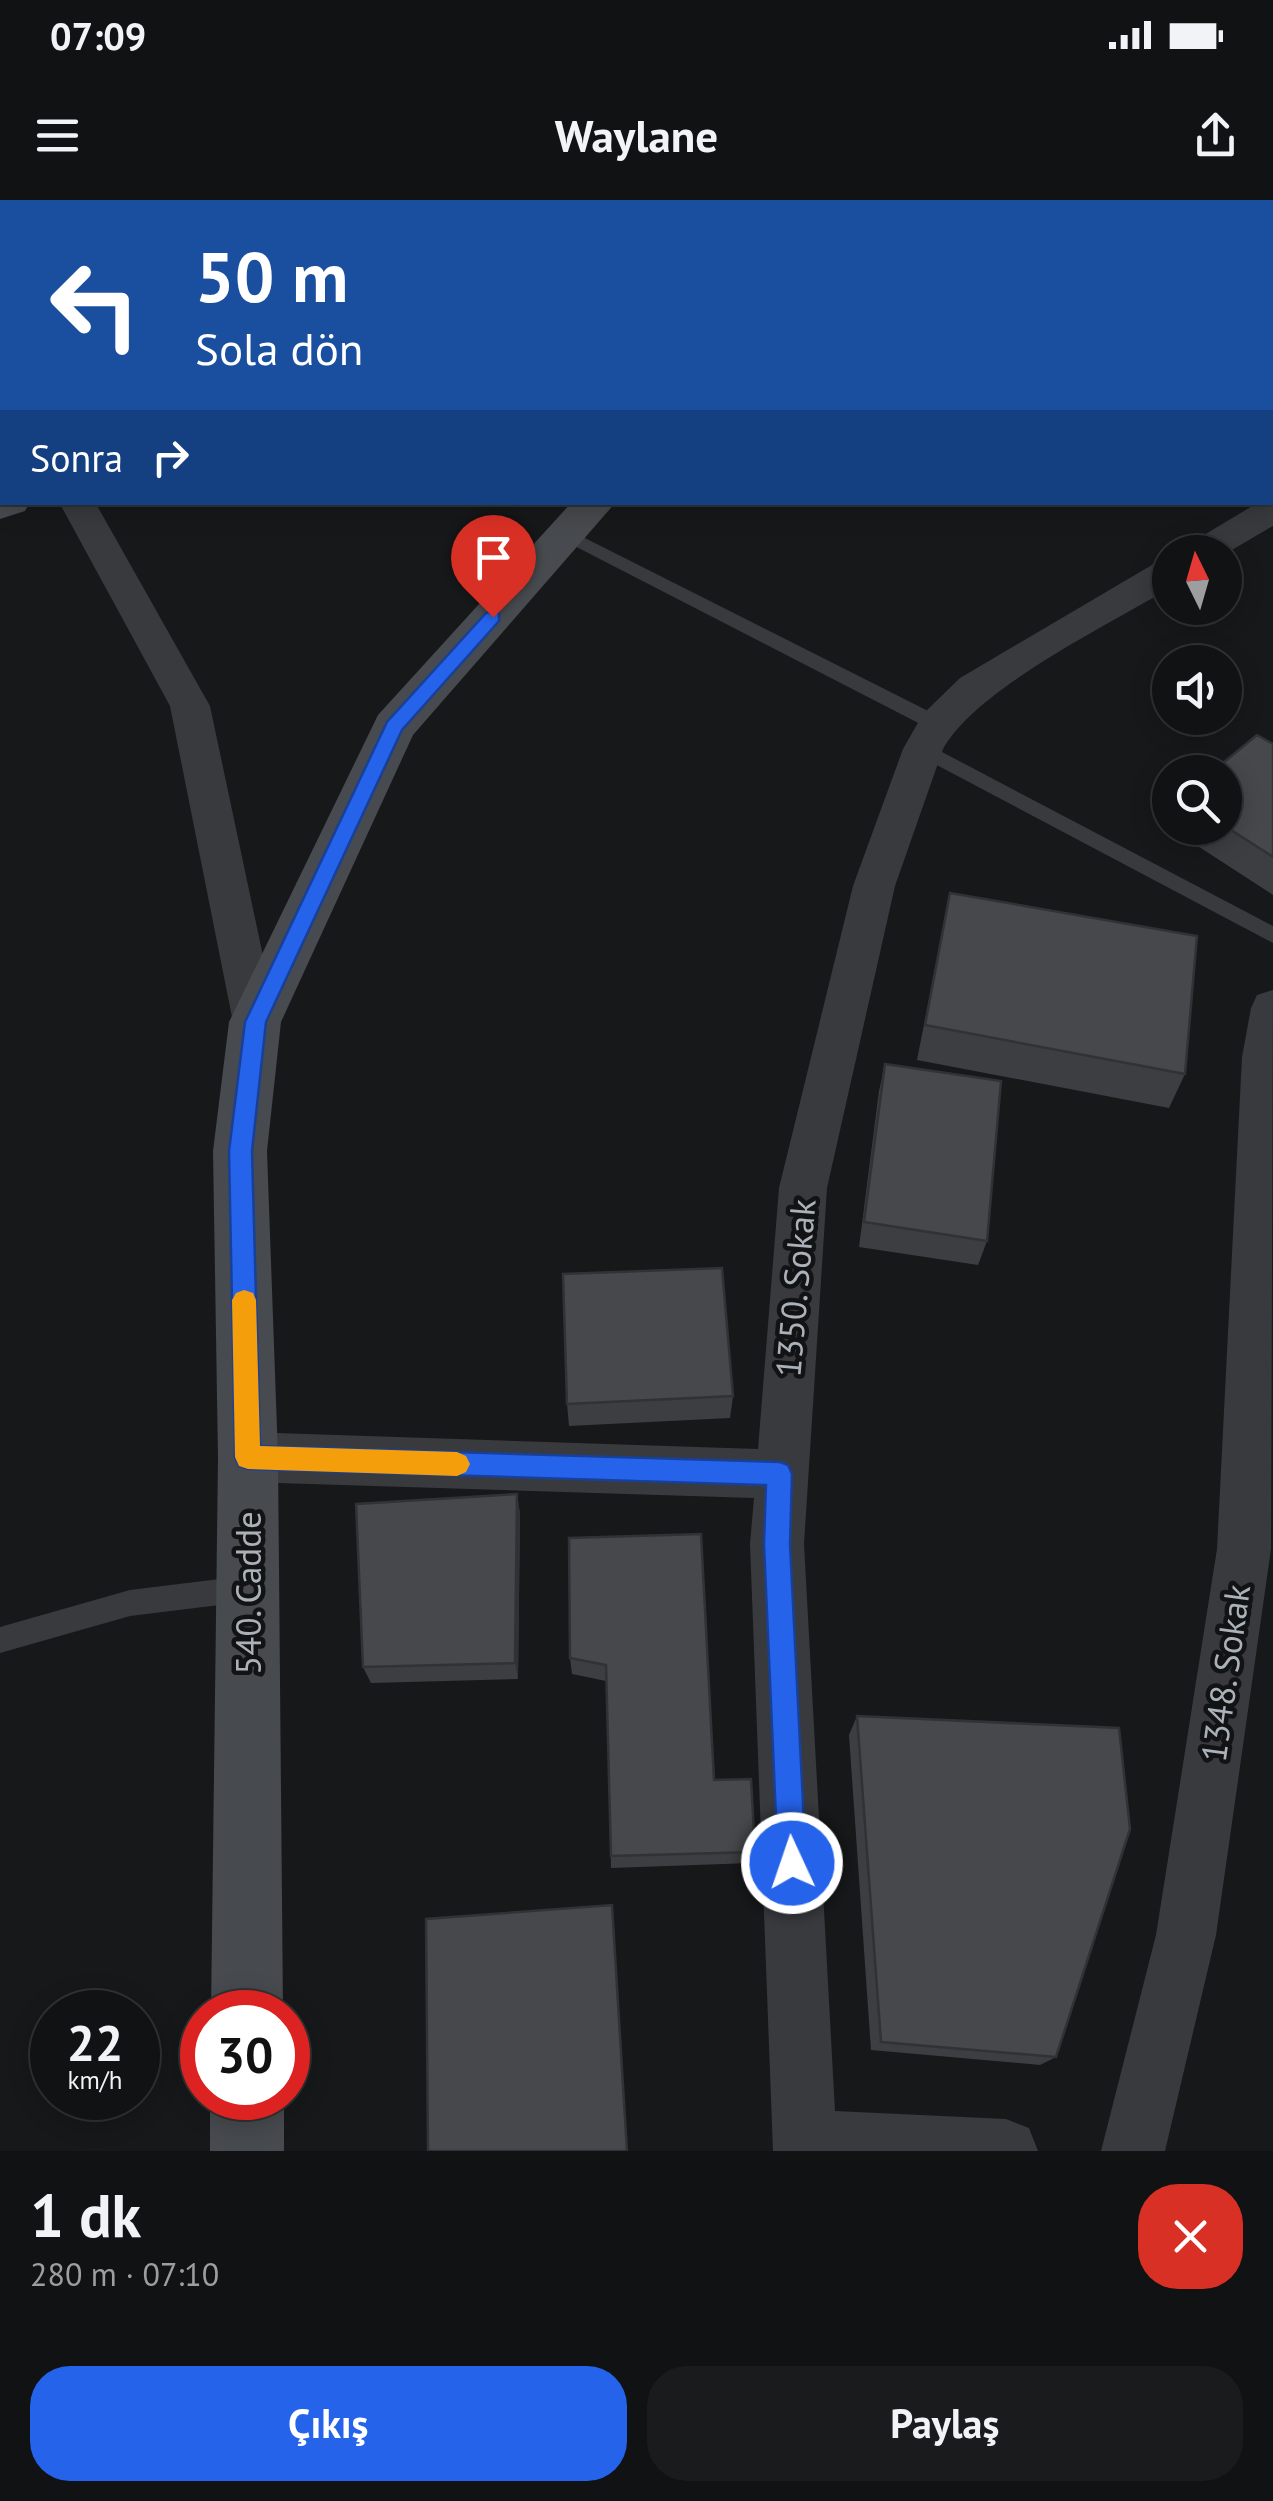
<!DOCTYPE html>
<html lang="tr">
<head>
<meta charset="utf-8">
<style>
  :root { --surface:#111213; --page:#1a1b1c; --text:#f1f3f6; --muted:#9c9ea0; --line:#303233; --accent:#2563eb }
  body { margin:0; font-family:"PT Sans",sans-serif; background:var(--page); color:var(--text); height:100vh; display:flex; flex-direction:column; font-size:38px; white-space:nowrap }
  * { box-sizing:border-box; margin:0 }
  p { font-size:32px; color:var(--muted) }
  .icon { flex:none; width:55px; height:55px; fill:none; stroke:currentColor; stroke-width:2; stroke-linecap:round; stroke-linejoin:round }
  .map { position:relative; height:1951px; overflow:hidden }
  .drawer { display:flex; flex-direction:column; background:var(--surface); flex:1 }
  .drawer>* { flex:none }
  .guide { position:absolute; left:0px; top:0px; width:1275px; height:305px; box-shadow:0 5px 25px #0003,0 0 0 2px var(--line); background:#1a4fa0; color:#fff; overflow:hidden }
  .needle { width:65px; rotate:355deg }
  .fabs { position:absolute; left:1152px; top:335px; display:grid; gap:20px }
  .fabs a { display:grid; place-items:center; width:90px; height:90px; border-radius:50%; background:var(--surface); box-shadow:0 5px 25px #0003,0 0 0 2px var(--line); font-size:50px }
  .speed { position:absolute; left:30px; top:1790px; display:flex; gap:20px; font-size:50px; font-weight:700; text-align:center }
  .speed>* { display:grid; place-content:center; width:130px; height:130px; border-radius:50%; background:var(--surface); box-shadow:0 5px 25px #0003,0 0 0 2px var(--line); line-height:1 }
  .speed small { font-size:25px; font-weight:400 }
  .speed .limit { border:15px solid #d22; background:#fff; color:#111 }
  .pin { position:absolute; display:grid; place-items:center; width:85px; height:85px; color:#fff; margin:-102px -42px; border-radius:50% 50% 50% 0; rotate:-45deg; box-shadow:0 0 10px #0007 }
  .pin .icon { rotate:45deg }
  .me { position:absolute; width:110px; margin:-55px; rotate:357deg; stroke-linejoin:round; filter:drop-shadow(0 0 8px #0008) }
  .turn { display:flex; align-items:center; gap:35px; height:210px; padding:0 30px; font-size:45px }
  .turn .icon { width:130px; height:130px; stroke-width:2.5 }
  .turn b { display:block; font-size:70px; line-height:85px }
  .then { display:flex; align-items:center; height:95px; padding:0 30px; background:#0003; gap:20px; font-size:38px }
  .round { display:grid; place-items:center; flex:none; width:105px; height:105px; border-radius:40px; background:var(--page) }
  .summary { display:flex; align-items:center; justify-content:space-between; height:170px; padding:0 30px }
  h1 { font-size:60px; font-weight:800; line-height:75px }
  .action { display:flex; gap:20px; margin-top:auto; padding:20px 30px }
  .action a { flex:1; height:115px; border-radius:40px; background:var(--accent); color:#fff; font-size:40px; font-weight:800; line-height:115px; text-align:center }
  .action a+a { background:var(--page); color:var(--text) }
  .status { display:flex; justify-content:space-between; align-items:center; height:70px; padding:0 50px; background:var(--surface); direction:ltr }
  .status svg { height:28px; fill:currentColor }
  header { display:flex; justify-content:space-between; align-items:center; height:130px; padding:0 30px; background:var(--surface); font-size:45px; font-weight:800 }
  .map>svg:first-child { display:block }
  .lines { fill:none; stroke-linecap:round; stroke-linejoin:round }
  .lane { fill:#383a3e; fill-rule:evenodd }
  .street { fill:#383a3e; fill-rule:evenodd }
  .secondary { fill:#474a4e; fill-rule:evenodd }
  .wall { fill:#3c3e41 }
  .shaded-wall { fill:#313235 }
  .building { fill:#46484c; stroke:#313235; stroke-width:2.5 }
  .route { fill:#2563eb; stroke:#184099; stroke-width:2.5 }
  .slow { fill:#f59e0b }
  .labels { text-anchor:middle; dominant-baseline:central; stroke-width:9; stroke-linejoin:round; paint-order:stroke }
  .street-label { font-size:35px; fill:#aab1b8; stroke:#121314 }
</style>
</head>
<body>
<div class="status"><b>07:09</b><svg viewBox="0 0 49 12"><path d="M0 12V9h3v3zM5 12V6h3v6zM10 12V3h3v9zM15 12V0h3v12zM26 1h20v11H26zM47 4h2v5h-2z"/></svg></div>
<header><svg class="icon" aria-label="menu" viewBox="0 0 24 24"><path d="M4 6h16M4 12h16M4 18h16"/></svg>Waylane<svg class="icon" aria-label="share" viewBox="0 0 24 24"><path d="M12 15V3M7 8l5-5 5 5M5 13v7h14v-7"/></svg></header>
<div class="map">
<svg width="1273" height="1951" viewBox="0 0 1273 1951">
  <rect width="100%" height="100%" fill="#171819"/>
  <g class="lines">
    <g class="lane">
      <path d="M 567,329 L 944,519 L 946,524 L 944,529 L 930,529 L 561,339 L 558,335 Z"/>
      <path d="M 923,542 L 1273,726 L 1273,743 L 916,554 L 916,544 Z"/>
      <path d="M 244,1376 L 253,1380 L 257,1389 L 253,1398 L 244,1402 L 130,1416 L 0,1453 L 0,1427 L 130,1390 Z"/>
    </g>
    <g class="street">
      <path d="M 0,0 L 29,0 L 30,2 L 2,2 L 2,6 Z"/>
      <path d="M 1273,298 L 1273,326 L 1225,354 L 1184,352 L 1189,344 L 1259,302 L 1272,302 Z"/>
      <path d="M 59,302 L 95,302 L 210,506 L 277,822 L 271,835 L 255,840 L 239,835 L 233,822 L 170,506 Z"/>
      <path d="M 1170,359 L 1170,388 C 1108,425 976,489 943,549 L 895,686 L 827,988 L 804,1344 L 835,1911 L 1006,1919 L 1029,1928 L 1038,1951 L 773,1951 L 750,1344 L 754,1298 L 248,1282 L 229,1274 L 222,1257 L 229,1240 L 248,1232 L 758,1249 L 779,988 L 853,686 L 903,549 L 923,514 L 960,478 L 1157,362 Z"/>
      <path d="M 1273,790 L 1271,1349 L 1216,1735 L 1165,1951 L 1101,1951 L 1156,1735 L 1217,1349 L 1242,857 L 1251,808 L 1257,795 Z"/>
    </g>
    <g class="secondary">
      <path d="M 735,0 L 775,0 L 777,2 L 737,2 Z"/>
      <rect x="1272" y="256" width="1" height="26"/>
      <path d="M 0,291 L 2,302 L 30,302 L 25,311 L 0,319 Z"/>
      <path d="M 572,302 L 616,302 L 413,535 L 281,822 L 267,951 L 278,1257 L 283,1812 L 211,1812 L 218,1257 L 213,951 L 229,822 L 378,515 Z"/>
      <rect x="210" y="1898" width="74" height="53"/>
    </g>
  </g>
  <g class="wall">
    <path d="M 1246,0 L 1273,0 L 1273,22 L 1272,2 L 1245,2 Z"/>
    <path d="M 1273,544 L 1273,695 L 1170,628 L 1225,628 L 1225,572 Z"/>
    <path d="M 950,693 L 1185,874 L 1169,908 L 917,860 Z"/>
    <path d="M 885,864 L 987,1041 L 978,1065 L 859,1047 L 879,891 Z"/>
    <path d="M 733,1196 L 730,1218 L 569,1226 L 567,1204 Z"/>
    <path d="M 517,1294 L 520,1314 L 518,1479 L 371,1483 L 363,1467 Z"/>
    <path d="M 569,1338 L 714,1580 L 755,1652 L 752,1663 L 611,1668 L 606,1481 L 572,1474 L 570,1458 Z"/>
    <path d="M 857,1516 L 1056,1857 L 1040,1865 L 871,1850 L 849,1535 Z"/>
  </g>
  <path class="shaded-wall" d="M 517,1294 L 520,1314 L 518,1479 L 515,1463 Z"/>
  <g class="building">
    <path d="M 1257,535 L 1273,544 L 1273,657 L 1225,626 L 1225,572 L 1212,572 Z"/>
    <path d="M 950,693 L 1197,736 L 1185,874 L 925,825 Z"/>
    <path d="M 885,864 L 1001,881 L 987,1041 L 864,1022 Z"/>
    <path d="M 722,1068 L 733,1196 L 567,1204 L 563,1074 Z"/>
    <path d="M 517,1294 L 515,1463 L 363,1467 L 356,1304 Z"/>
    <path d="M 701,1334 L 714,1580 L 751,1579 L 755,1652 L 611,1656 L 606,1465 L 570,1458 L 569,1338 Z"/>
    <path d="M 857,1516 L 1119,1528 L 1130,1629 L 1056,1857 L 881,1842 Z"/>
    <path d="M 612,1705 L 627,1951 L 428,1951 L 426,1719 Z"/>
  </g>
  <path class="route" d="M 493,411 L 499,413 L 499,421 L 402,530 L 266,822 L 252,951 L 260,1246 L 780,1262 L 788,1265 L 792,1274 L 790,1344 L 806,1663 L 802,1673 L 792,1677 L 782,1673 L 778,1663 L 764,1344 L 766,1285 L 248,1269 L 239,1266 L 235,1257 L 229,951 L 245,822 L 387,522 L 486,413 Z"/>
  <path class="slow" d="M 244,1090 L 253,1093 L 256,1100 L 260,1246 L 457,1252 L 466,1256 L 470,1264 L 466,1272 L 457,1276 L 248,1269 L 239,1266 L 235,1257 L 232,1100 L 236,1093 Z"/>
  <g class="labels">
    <g class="street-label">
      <text transform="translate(795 1088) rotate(-85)">1350. Sokak</text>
      <text transform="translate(248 1393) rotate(-90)">540. Cadde</text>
      <text transform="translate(1225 1473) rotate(-82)">1348. Sokak</text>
    </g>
  </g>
</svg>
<div class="fabs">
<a><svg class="needle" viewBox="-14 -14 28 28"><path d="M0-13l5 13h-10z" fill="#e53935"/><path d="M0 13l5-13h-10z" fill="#9c9ea0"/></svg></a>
<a><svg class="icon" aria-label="sound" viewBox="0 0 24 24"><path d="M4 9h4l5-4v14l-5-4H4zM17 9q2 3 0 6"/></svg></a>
<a><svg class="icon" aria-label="search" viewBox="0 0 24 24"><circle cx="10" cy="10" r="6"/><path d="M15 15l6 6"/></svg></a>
</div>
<div class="speed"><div>22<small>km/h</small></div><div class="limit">30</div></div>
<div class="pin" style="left:493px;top:417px;background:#d93025"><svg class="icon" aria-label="arrive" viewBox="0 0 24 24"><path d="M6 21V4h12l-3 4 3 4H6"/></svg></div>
<svg class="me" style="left:792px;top:1663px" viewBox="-20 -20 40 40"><circle r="17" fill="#2563eb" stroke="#fff" stroke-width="3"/><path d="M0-11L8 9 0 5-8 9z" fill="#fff"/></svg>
<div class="guide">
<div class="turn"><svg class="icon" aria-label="left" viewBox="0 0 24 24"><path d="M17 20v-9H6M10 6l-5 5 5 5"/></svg><div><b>50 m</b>Sola dön</div></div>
<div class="then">Sonra<svg class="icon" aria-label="right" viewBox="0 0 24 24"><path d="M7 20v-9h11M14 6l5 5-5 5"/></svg></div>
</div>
</div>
<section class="drawer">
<div class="summary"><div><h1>1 dk</h1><p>280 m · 07:10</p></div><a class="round" style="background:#d93025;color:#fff"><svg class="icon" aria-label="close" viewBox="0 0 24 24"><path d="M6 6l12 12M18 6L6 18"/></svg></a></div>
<div class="action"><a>Çıkış</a><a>Paylaş</a></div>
</section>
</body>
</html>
